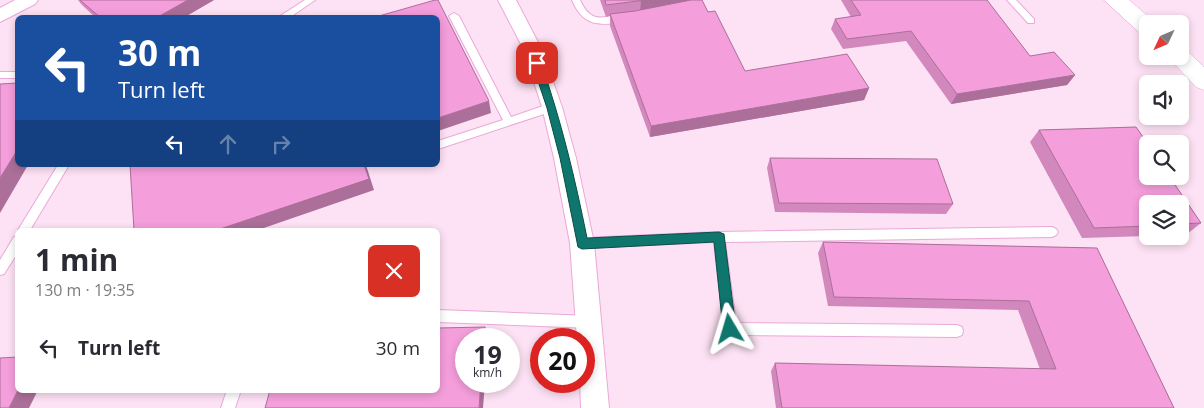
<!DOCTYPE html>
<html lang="en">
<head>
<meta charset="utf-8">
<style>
  :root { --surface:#fff; --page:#f2f2f3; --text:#2b2b33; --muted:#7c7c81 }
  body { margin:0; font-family:"Open Sans",sans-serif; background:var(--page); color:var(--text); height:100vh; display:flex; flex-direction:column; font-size:19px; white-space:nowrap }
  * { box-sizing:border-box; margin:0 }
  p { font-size:16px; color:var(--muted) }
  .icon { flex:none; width:28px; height:28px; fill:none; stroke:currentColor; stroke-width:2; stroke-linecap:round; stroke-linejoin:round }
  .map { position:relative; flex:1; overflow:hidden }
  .side { position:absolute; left:15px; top:228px; width:425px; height:165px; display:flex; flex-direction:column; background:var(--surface); border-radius:8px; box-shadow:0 2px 8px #0003 }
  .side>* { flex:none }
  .top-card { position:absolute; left:15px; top:15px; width:425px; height:152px; border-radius:8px; box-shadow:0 2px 8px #0003; background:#1a4fa0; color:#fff; overflow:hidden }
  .needle { width:32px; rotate:226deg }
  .buttons { position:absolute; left:1139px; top:15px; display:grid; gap:10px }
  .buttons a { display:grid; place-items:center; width:50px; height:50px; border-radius:8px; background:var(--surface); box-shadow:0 2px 8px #0003; font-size:25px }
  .speed { position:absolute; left:455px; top:328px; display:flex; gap:10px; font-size:25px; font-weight:700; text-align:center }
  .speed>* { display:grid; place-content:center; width:65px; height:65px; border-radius:50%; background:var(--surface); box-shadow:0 2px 8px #0003; line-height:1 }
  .speed small { font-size:12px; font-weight:400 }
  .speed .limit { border:8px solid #d22; background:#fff; color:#111 }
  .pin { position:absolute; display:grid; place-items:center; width:42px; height:42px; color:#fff; margin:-21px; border-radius:10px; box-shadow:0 2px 8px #0006 }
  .me { position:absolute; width:55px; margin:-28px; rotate:353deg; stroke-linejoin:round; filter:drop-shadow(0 0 4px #0008) }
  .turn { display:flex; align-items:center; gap:18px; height:105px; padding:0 20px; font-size:22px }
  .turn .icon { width:65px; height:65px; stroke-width:2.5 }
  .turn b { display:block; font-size:35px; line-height:42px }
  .lanes { display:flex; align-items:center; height:48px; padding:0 20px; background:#0003; justify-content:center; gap:25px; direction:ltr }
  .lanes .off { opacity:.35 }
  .round { display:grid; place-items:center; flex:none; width:52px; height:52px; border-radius:8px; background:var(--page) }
  .overview { display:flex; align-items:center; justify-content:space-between; height:85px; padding:0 20px }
  h1 { font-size:30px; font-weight:700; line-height:38px }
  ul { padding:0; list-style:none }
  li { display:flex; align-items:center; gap:15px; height:70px; padding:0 20px }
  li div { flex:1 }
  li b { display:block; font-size:19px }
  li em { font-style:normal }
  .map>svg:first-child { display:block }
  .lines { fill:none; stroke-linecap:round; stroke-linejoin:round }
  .service-casing { stroke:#eba9d7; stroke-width:2 }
  .minor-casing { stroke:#eba9d7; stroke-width:2 }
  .primary-casing { stroke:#eba9d7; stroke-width:1 }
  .service { fill:#fff; fill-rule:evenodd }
  .minor { fill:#fff; fill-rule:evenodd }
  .primary { fill:#fff; fill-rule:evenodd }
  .wall { fill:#d288bc }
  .shaded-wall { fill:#ab6f99 }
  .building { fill:#f49edb; stroke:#ab6f99 }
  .route { fill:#0f766e; stroke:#0a4d48 }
</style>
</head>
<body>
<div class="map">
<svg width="1204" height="408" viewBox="0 0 1204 408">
  <rect width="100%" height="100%" fill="#fde1f4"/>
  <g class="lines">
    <defs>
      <g id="service">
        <path d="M 305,0 L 315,0 L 289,18 L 277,18 Z"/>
        <path d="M 572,0 L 580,0 C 595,34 615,6 629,18 L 627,20 C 602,27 583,27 572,0 Z"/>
        <path d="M 1007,0 L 1016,0 L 1034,19 L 1034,23 L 1028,23 Z"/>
        <path d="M 454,13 L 459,16 L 511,117 L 552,103 L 557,107 L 556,110 L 438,149 L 438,141 L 503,120 L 449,16 Z"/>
        <rect x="0" y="72" width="18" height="6"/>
        <path d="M 58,165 L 69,165 L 30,230 L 18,230 Z"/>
        <path d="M 1052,227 L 1056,229 L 1058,232 L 1056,235 L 1052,237 L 725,242 L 736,323 L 957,325 L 962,327 L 963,331 L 962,335 L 957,337 L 730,335 L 725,333 L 724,329 L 714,242 L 582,248 L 578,247 L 576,243 L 578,239 L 582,238 L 719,232 Z"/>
        <path d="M 18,236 L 18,252 L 4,274 L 0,275 L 0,260 L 14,237 Z"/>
        <path d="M 438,310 L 590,316 L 594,318 L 596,322 L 594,326 L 590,328 L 438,322 Z"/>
        <path d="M 227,390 L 241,390 L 235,408 L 221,408 Z"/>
      </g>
      <g id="minor">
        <path d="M 15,0 L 38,0 L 35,4 L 0,22 L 0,8 Z"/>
        <path d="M 498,0 L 516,0 L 541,48 L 562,107 L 576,158 L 594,243 L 609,408 L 581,408 L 580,381 L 584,381 L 584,339 L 577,339 L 570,243 L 554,158 L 542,107 L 523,48 Z"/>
      </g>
      <g id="primary">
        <path d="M 1104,0 L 1129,0 L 1157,24 L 1148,24 L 1148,35 L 1140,33 Z"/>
        <path d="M 1180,49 L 1186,50 L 1204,67 L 1204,90 L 1196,87 L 1167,56 L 1180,56 Z"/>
      </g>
    </defs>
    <use href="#service" class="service-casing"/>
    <use href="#minor" class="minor-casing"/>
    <use href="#primary" class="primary-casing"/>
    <use href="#service" class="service"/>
    <use href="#minor" class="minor"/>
    <use href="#primary" class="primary"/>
  </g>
  <g class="wall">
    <path d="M 78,0 L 214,0 L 183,18 L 96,18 L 82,5 Z"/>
    <path d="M 600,0 L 702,0 L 708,12 L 745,71 L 869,88 L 864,100 L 650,137 L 610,26 L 610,16 L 606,17 Z"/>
    <path d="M 841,0 L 928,0 L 1030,56 L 1075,75 L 1067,85 L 951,104 L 906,41 L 843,49 L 831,29 L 835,19 L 851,17 Z"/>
    <path d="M 1136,127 L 1148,144 L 1148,176 L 1169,176 L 1201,223 L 1187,234 L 1180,235 L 1180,204 L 1148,204 L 1148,236 L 1082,238 L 1030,142 L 1039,130 Z"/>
    <path d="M 770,158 L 953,204 L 946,214 L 775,212 L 767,168 Z"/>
    <path d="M 823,242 L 1097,248 L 1174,408 L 776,408 L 771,371 L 775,363 L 1040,369 L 1018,310 L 828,306 L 818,253 Z"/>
  </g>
  <g class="shaded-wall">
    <path d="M 188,0 L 214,0 L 183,18 L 156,18 Z"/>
    <path d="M 646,0 L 688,0 L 688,3 L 640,13 L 641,1 Z"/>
    <path d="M 1075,75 L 1067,85 L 951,104 L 957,94 Z"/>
    <path d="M 869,88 L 864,100 L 650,137 L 651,126 Z"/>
    <path d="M 489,101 L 491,113 L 438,131 L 438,118 Z"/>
    <path d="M 18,149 L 18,165 L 28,165 L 0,213 L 0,178 Z"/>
    <path d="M 364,165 L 366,165 L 374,190 L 258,230 L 217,230 Z"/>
    <path d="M 485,327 L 489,336 L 488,339 L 484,339 Z"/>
    <path d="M 481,381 L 485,381 L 483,408 L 479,408 Z"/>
    <path d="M 18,390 L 38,390 L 29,408 L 9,408 Z"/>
  </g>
  <g class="building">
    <path d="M 80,0 L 188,0 L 156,18 L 101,18 Z"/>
    <path d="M 435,0 L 438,0 L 489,101 L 438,118 L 438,18 L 372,18 Z"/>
    <path d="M 605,0 L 646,0 L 606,5 Z"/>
    <path d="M 691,0 L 702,0 L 708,12 L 715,11 L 745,71 L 847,54 L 869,88 L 651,126 L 610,14 L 635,11 Z"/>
    <path d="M 851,0 L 987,0 L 1030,56 L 1054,52 L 1075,75 L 957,94 L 911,31 L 847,39 L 835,19 L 861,15 Z"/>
    <path d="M 18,83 L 18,149 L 0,178 L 0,84 Z"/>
    <path d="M 1136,127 L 1148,144 L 1148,176 L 1169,176 L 1201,223 L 1180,224 L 1180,204 L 1148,204 L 1148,226 L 1094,228 L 1039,130 Z"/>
    <path d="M 770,158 L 937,159 L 953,204 L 779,203 Z"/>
    <path d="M 130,165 L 364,165 L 369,179 L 217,230 L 134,230 Z"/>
    <path d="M 823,242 L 1097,248 L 1174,408 L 782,408 L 775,363 L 1056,369 L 1029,301 L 834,297 Z"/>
    <path d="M 485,327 L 484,339 L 466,339 L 466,381 L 481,381 L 479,408 L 265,408 L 270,390 L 438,390 L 438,328 Z"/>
    <path d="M 18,357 L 18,390 L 9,408 L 0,408 L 0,358 Z"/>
  </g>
  <path class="route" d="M 537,59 L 541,63 C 561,120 575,178 587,238 L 719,232 L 724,234 L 736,329 L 734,333 L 730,335 L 725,333 L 723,329 L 714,242 L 582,249 L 578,247 L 560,158 L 547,108 L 532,63 Z"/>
</svg>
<div class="buttons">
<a><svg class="needle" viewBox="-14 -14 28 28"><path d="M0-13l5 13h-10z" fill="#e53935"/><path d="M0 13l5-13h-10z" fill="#7c7c81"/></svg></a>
<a><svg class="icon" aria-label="sound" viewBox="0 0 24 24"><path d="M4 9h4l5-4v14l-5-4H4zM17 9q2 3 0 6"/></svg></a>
<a><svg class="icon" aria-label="search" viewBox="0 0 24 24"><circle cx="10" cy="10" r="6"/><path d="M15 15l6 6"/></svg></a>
<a><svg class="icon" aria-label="layers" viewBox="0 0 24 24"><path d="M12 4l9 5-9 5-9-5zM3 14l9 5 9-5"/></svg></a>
</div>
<div class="speed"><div>19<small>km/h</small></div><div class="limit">20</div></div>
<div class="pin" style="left:537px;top:63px;background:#d93025"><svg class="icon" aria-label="arrive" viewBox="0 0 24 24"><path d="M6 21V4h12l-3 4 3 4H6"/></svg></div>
<svg class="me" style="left:730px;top:329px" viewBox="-20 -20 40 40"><path d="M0-17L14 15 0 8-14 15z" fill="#0f766e" stroke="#fff" stroke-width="4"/></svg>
<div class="top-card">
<div class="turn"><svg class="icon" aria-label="left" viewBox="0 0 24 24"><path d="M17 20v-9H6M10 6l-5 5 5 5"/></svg><div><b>30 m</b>Turn left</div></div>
<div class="lanes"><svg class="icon" aria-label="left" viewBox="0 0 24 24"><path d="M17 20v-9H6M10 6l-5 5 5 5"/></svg><svg class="icon off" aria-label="ahead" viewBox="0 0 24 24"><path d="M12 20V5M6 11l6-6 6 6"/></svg><svg class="icon off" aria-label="right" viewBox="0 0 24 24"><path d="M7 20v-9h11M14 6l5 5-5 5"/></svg></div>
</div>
<section class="side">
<div class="overview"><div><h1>1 min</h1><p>130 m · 19:35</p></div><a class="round" style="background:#d93025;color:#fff"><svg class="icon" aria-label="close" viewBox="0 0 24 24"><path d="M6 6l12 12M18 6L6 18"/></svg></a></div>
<ul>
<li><svg class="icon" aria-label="left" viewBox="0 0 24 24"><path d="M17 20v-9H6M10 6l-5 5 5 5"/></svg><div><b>Turn left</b></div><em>30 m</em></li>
</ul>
</section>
</div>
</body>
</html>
